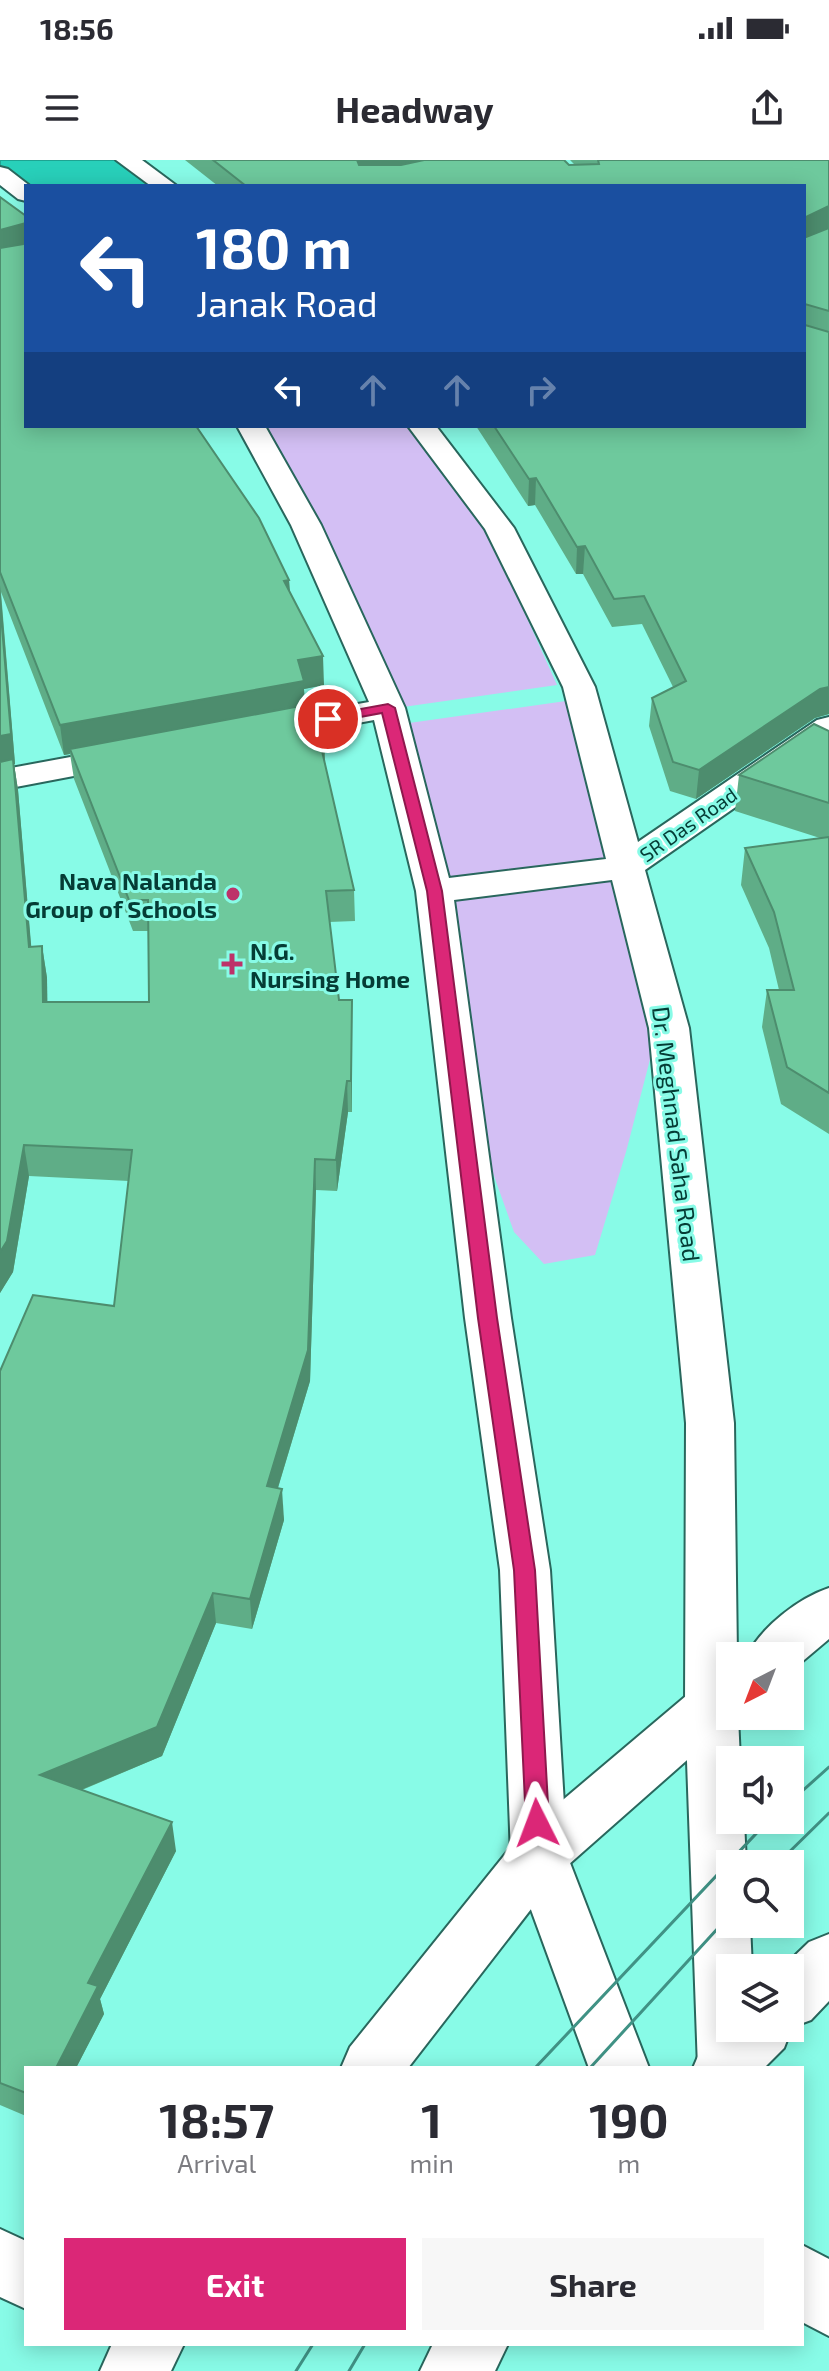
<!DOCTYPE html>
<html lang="en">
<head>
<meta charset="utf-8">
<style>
  :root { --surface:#fff; --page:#f7f7f7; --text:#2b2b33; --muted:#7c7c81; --accent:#db2777 }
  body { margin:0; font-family:"Exo 2",sans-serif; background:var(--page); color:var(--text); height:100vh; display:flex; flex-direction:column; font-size:30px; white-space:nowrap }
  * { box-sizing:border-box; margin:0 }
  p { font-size:26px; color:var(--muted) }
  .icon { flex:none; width:44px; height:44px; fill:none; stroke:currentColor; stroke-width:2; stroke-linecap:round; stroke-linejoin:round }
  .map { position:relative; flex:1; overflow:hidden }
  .drawer { position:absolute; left:24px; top:1906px; width:780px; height:280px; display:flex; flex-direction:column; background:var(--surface); border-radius:0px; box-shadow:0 4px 20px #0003 }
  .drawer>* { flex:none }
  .banner { position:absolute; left:24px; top:24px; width:782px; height:244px; border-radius:0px; box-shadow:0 4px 20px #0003; background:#1a4fa0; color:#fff; overflow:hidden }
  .needle { width:52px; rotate:222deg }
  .controls { position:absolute; left:716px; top:1482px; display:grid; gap:16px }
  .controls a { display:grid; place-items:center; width:88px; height:88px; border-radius:0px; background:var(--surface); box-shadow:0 4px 20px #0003; font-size:40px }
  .pin { position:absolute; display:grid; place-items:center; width:68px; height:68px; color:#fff; margin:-34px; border:4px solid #fff; border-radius:50%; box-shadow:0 2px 8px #0007 }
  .me { position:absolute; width:88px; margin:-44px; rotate:357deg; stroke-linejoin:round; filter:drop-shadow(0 0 6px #0008) }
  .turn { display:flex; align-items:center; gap:28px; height:168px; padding:0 40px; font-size:36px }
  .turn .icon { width:104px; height:104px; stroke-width:2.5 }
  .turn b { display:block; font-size:56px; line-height:68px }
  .lanes { display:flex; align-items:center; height:76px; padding:0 40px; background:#0003; justify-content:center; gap:40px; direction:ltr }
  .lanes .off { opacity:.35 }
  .eta { display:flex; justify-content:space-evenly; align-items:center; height:136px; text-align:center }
  .eta b { font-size:48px; font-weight:700; line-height:56px }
  .cta { display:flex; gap:16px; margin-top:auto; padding:16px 40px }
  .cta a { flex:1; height:92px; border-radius:0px; background:var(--accent); color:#fff; font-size:32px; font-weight:700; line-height:92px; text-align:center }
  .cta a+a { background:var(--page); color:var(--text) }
  .status { display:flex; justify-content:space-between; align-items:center; height:56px; padding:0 40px; background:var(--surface); direction:ltr }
  .status svg { height:22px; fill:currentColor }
  header { display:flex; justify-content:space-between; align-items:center; height:104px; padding:0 40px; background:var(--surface); font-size:36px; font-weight:700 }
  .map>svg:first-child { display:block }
  .green { fill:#d3bff4 }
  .water { fill:#28d0ba; stroke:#1ea492; stroke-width:2 }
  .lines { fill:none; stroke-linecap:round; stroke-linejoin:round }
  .minor-casing { stroke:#29675d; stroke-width:4 }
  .major-casing { stroke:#29675d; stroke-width:4 }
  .minor { fill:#fff; fill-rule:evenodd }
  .major { fill:#fff; fill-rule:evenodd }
  .tram { stroke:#409285; stroke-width:3 }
  .wall { fill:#5fad87; fill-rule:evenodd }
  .shaded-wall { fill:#4d8d6e }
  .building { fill:#6ec99d; stroke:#4d8d6e; stroke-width:2 }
  .route { fill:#db2777; stroke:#8e194d; stroke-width:2 }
  .poi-dot { fill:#bd3269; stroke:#88fbe7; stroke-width:3 }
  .labels { text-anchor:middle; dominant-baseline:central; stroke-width:6; stroke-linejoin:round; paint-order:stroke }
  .far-street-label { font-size:20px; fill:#053c35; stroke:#88fbe7 }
  .poi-label { font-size:24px; font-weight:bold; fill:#053c35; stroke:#88fbe7; text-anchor:end }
  .street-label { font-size:24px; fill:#053c35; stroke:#88fbe7 }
</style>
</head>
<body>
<div class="status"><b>18:56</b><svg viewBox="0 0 49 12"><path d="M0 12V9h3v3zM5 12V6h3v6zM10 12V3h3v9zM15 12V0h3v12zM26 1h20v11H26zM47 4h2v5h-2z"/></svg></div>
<header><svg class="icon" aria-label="menu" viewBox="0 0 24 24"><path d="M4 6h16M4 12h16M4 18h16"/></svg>Headway<svg class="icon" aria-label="share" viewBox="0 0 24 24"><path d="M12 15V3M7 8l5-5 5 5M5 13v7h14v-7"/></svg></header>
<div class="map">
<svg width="829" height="2211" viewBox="0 0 829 2211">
  <rect width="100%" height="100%" fill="#88fbe7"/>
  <g class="green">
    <path d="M 262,266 L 411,266 L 488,371 L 557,525 L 389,549 Z"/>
    <path d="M 566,541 L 654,884 L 626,992 L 595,1095 L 544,1104 L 514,1072 L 469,946 L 395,565 Z"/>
  </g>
  <path class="water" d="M 0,0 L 117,0 L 157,26 L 27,26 L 0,6 Z"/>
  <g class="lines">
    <defs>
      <g id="minor">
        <path d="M 116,0 L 142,0 L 177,26 L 151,26 Z"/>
        <path d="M 0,7 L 8,9 L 30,26 L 26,26 L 26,41 L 18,39 L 0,25 Z"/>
        <path d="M 237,266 L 265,266 L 321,365 L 405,548 L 449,718 L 606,699 L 563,527 L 485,369 L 408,266 L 436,266 L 514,368 L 595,527 L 638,682 L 817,560 L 829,557 L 829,582 L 645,710 L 689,868 L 734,1263 L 737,1496 L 730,1496 L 730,1556 L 738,1556 L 740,1600 L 730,1600 L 730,1660 L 744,1660 L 746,1704 L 730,1704 L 730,1764 L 750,1764 L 752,1808 L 730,1808 L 730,1868 L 756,1868 L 758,1908 L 698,1908 L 685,1545 L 686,1263 L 649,868 L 612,720 L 454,740 L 511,1158 L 550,1410 L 567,1695 L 649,1908 L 589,1908 L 511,1695 L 500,1410 L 465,1158 L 416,731 L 374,560 L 256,582 L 244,579 L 239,572 L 244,565 L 256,562 L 369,542 L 291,365 Z"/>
        <path d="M 130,586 L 142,589 L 147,596 L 142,603 L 0,630 L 0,610 Z"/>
        <path d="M 0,2069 L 26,2081 L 26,2149 L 0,2137 Z"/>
        <path d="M 802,2085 L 829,2099 L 829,2176 L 802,2162 Z"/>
      </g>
      <g id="major">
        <path d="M 829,1428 L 829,1479 L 791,1511 L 790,1496 L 747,1496 C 761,1467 799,1438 829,1428 Z"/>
        <path d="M 730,1508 L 730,1556 L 737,1556 L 559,1713 L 408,1908 L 341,1908 L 350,1887 L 519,1677 L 712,1514 Z"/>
        <path d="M 829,1774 L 829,1841 L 811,1860 L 792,1867 L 784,1888 L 764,1908 L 693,1908 L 702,1887 L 730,1860 L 730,1868 L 790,1868 L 790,1808 L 782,1808 L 809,1782 Z"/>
        <path d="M 112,2184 L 184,2184 L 171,2211 L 100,2211 Z"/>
        <path d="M 433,2184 L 508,2184 L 495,2211 L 420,2211 Z"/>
      </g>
    </defs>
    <use href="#minor" class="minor-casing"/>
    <use href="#major" class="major-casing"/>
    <use href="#minor" class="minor"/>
    <use href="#major" class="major"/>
    <g class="tram">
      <path d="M 790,1642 L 829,1607"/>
      <path d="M 777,1704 L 829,1653"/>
      <path d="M 535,1908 L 769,1660"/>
      <path d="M 590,1908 L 730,1755"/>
      <path d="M 296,2211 L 313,2184"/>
      <path d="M 349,2211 L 365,2184"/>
    </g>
  </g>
  <g class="wall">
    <path d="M 185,0 L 564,0 L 569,5 L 575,5 L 570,0 L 829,0 L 829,554 L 815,558 L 696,639 L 670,631 L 649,566 L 652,538 L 673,527 L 642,464 L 612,467 L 583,414 L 576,414 L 535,345 L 528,346 L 476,266 L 804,266 L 804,26 L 218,26 Z"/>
    <path d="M 0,37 L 26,266 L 289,420 L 290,433 L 324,525 L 304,529 L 305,546 L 325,590 L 325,604 L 354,730 L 355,761 L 329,762 L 339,840 L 352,871 L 352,952 L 348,952 L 337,1031 L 316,1030 L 310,1221 L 278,1328 L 284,1360 L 252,1469 L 216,1463 L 162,1596 L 82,1630 L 176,1691 L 100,1839 L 104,1854 L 76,1908 L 26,1908 L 26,1956 L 0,1945 L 0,1211 L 114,1146 L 129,1021 L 29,1016 L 13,1112 L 0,1133 ZM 1,432 L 64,595 L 70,594 L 74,619 L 133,771 L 148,771 L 149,842 L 47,842 L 47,818 L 42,786 L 31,787 L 18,630 L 14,604 L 15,604 Z"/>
    <path d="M 829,571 L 829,974 L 781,944 L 762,867 L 767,830 L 779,830 L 769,788 L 741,725 L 745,688 L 820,678 L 735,651 L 739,615 Z"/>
  </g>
  <g class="shaded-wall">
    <path d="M 357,0 L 441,0 L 361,18 Z"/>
    <path d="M 829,46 L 829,68 L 804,81 L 804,58 Z"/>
    <path d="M 26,63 L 26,90 L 0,97 L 0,70 Z"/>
    <path d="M 536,318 L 535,345 L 528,346 L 529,319 Z"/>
    <path d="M 585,386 L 583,414 L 576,414 L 577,387 Z"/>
    <path d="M 289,420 L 291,450 L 284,421 Z"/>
    <path d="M 0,425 L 15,604 L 14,604 L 18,630 L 34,819 L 0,608 Z"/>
    <path d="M 323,496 L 324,525 L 304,529 L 305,551 L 70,589 L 70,594 L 64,595 L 60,565 L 298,500 Z"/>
    <path d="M 829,527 L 829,554 L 815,558 L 696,639 L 699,610 L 820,529 Z"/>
    <path d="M 42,786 L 47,818 L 48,874 L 43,842 Z"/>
    <path d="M 352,840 L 352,952 L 351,921 Z"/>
    <path d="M 347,921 L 348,952 L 337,1031 L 336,1000 Z"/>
    <path d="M 24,985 L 29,1016 L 13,1112 L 0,1133 L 0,1092 Z"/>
    <path d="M 315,999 L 316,1030 L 310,1221 L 269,1357 L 267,1326 Z"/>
    <path d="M 282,1329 L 284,1360 L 252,1469 L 250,1439 Z"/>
    <path d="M 213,1433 L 216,1463 L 162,1596 L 47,1644 L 40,1615 Z"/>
    <path d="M 172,1662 L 176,1691 L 100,1839 L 104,1854 L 76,1908 L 56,1908 L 88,1823 Z"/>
  </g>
  <g class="building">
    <path d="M 213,0 L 357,0 L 359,5 L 401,5 L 424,0 L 564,0 L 569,5 L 599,4 L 598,0 L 829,0 L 829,46 L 804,58 L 804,26 L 246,26 Z"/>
    <path d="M 0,37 L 26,56 L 26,63 L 0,70 Z"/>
    <path d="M 804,58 L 806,77 L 829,68 L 829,151 L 805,144 L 805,165 L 829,172 L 829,527 L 820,529 L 699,610 L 673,602 L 652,538 L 686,521 L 644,436 L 614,439 L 585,386 L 577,387 L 536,318 L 529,319 L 494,266 L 804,266 Z"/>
    <path d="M 26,74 L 26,266 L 196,266 L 259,358 L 289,420 L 284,421 L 323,496 L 298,500 L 304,521 L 60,565 L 0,412 L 0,88 L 23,84 Z"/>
    <path d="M 0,443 L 11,574 L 0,576 Z"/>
    <path d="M 311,544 L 325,590 L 322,591 L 354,730 L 326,731 L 339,840 L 352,840 L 351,921 L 347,921 L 336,1000 L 315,999 L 308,1190 L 267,1326 L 282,1329 L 250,1439 L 213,1433 L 157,1567 L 40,1615 L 172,1662 L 88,1823 L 98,1826 L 56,1908 L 26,1908 L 26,1933 L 0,1923 L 0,1211 L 33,1135 L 114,1146 L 132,990 L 24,985 L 7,1081 L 0,1092 L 0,602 L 13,599 L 29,787 L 42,786 L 43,842 L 149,842 L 148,740 L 129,740 L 70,589 Z"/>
    <path d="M 814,564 L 829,571 L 829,643 L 739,615 Z"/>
    <path d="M 829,677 L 829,933 L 787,907 L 767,830 L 794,830 L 774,752 L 745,688 Z"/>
  </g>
  <path class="route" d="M 388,544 L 395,548 L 442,731 L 497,1158 L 535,1410 L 549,1663 L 545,1671 L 537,1674 L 529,1671 L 526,1663 L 514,1410 L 478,1158 L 427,731 L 382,553 L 328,563 L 321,559 L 328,555 Z"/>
  <g class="poi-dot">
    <circle cx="233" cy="734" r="8"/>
    <path d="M228 792h8v8h8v8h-8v8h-8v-8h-8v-8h8z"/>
  </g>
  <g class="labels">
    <g class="far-street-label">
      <text transform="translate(688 664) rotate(-35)">SR Das Road</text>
    </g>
    <g class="poi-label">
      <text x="217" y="720">Nava Nalanda<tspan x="217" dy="28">Group of Schools</tspan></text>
      <text x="250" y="790" text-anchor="start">N.G.<tspan x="250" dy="28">Nursing Home</tspan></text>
    </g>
    <g class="street-label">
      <text transform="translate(677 974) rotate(83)">Dr. Meghnad Saha Road</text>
    </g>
  </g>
</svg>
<div class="controls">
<a><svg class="needle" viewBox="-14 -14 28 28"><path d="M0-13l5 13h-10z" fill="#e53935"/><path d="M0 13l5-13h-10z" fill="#7c7c81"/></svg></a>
<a><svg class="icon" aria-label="sound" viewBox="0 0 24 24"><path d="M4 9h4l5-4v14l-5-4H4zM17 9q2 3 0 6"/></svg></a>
<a><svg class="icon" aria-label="search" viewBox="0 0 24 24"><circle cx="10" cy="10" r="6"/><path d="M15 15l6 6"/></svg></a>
<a><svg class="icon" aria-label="layers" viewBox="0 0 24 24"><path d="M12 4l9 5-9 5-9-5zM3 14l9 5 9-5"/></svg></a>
</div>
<div class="pin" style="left:328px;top:559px;background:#d93025"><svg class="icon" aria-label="arrive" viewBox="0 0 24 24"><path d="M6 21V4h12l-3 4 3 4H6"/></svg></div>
<svg class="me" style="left:537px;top:1663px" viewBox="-20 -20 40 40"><path d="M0-17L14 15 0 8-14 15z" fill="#db2777" stroke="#fff" stroke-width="4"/></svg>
<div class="banner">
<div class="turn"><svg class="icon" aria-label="left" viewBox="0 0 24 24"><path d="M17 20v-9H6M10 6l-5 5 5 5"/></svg><div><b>180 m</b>Janak Road</div></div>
<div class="lanes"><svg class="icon" aria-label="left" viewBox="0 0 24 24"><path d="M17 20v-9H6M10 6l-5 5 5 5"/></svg><svg class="icon off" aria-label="ahead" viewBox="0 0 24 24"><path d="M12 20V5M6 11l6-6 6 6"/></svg><svg class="icon off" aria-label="ahead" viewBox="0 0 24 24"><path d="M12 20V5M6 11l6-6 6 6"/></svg><svg class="icon off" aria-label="right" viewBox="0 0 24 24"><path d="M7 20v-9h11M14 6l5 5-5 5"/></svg></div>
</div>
<section class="drawer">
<div class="eta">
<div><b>18:57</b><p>Arrival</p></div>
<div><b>1</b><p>min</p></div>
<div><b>190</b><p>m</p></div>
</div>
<div class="cta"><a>Exit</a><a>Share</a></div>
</section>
</div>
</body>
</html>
